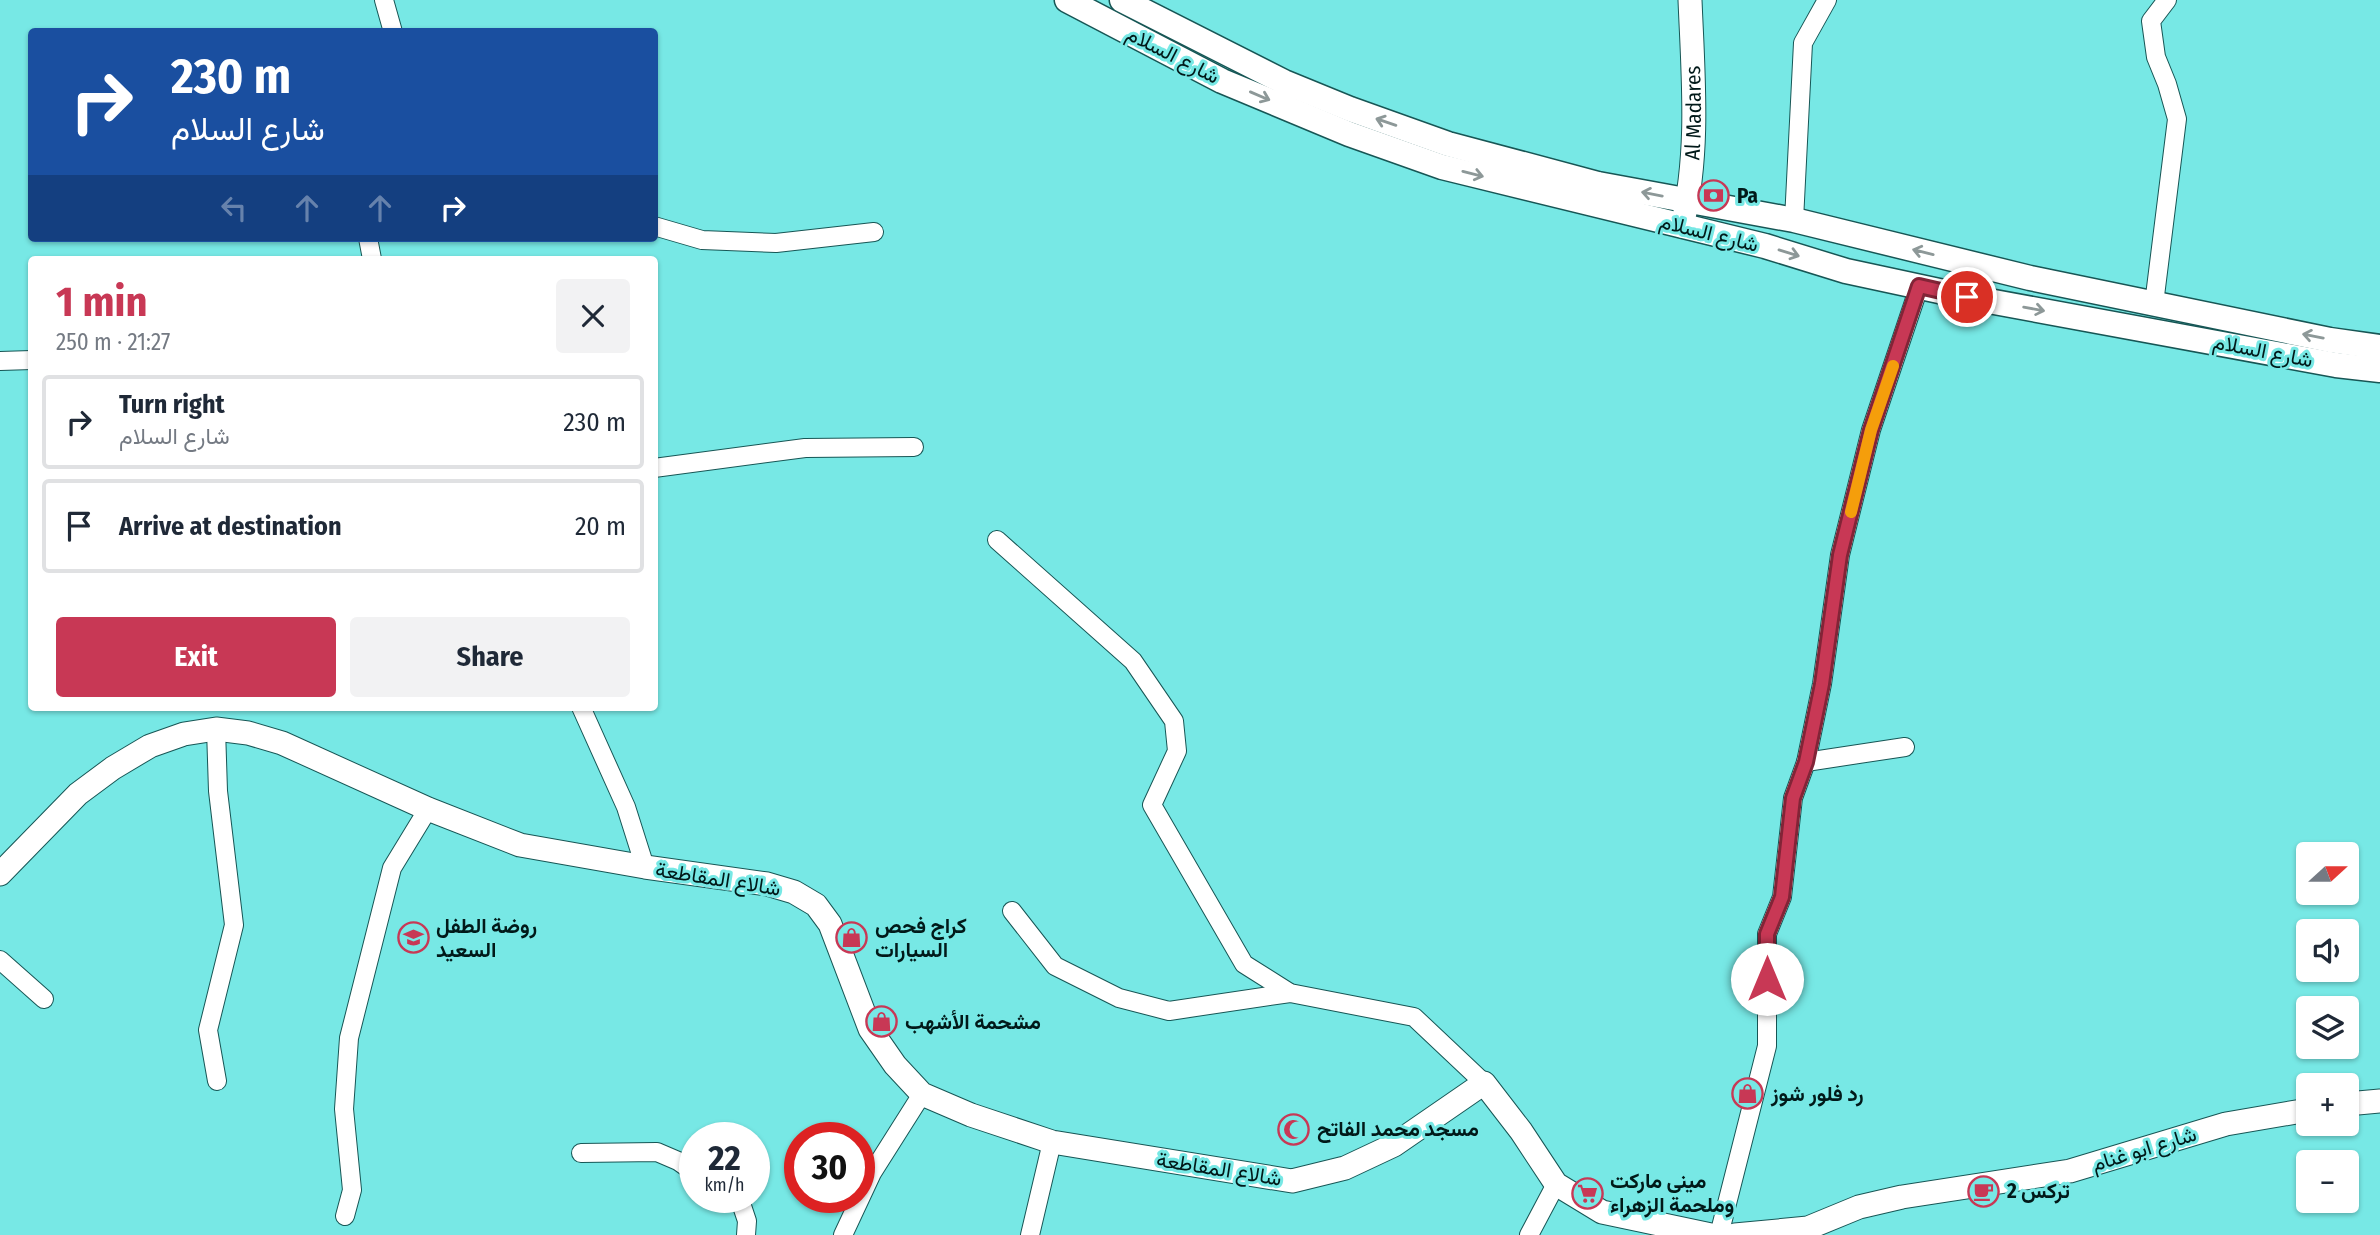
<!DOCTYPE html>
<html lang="en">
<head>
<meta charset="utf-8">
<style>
  :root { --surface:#fff; --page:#f2f2f3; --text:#1f2937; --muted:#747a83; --line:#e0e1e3; --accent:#c83855 }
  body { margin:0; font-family:"Fira Sans Condensed",Vazirmatn,sans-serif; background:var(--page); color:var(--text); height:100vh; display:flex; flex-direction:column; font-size:26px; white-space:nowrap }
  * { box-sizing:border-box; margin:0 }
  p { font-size:23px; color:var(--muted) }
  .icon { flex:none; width:38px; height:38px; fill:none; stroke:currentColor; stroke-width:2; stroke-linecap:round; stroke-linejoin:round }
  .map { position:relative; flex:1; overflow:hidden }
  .sheet { position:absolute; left:28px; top:256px; width:630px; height:455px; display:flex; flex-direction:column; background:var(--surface); border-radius:7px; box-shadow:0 2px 5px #0004 }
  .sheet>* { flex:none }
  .guide { position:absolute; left:28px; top:28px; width:630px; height:214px; border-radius:7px; box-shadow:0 2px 5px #0004; background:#1a4fa0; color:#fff; overflow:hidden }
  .needle { width:46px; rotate:69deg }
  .buttons { position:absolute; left:2296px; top:842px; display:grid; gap:14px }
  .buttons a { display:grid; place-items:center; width:63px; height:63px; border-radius:7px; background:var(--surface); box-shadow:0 2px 5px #0004; font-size:35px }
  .speed { position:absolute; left:679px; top:1122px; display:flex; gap:14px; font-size:35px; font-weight:700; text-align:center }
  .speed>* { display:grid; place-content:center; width:91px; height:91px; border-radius:50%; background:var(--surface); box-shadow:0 2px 5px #0004; line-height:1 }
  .speed small { font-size:18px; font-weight:400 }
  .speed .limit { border:10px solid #d22; background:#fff; color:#111 }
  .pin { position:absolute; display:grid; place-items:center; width:60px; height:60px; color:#fff; margin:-30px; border:4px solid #fff; border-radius:50%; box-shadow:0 2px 7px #0007 }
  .me { position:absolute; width:77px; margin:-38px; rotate:0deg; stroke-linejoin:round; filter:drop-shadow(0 0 5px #0008) }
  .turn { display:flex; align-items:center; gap:24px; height:147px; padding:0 28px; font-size:32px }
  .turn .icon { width:91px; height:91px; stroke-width:2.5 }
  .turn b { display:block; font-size:49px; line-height:60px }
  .lanes { display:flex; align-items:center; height:66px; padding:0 28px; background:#0003; justify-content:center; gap:35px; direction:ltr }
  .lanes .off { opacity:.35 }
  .round { display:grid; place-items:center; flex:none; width:74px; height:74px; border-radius:7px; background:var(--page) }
  .summary { display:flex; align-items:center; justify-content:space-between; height:119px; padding:0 28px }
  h1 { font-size:42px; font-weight:700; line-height:52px; color:var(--accent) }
  .cta { display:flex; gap:14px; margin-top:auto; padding:14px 28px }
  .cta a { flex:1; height:80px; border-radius:7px; background:var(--accent); color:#fff; font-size:28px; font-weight:700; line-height:80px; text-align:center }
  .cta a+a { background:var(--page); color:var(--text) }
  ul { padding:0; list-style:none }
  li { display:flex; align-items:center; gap:21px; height:94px; margin:0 14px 10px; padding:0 14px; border:4px solid var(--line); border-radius:7px }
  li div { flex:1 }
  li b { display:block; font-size:26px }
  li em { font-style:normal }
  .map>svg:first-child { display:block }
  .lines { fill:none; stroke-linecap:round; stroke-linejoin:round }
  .minor-casing { stroke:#175655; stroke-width:20 }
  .tertiary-casing { stroke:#175655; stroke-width:25 }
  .secondary-casing { stroke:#175655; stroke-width:27 }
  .minor { stroke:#fff; stroke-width:18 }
  .tertiary { stroke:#fff; stroke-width:23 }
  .secondary { stroke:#fff; stroke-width:24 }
  .oneway { stroke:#8d9898 }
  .route-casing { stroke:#822437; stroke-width:18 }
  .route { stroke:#c83855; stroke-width:12 }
  .slow { stroke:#f59e0b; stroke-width:12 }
  .labels { text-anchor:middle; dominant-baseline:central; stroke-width:6; stroke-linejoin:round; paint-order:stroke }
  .street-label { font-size:21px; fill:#011919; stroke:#77e8e5 }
  .poi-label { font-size:21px; font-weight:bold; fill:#011919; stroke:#77e8e5; text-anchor:start }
</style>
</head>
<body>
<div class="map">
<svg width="2380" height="1235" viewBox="0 0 2380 1235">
  <rect width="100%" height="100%" fill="#77e8e5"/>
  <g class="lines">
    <defs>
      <g id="minor">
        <path d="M 384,0 L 393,32"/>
        <path d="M 1794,220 L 1803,43 L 1827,0"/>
        <path d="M 654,226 L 702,240 L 776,243 L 874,232"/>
        <path d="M 368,238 L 372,259"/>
        <path d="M 2154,304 L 2177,119 L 2167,84 L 2156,57 L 2151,21 L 2167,0"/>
        <path d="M 0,361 L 32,360"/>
        <path d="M 654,468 L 805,448 L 914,447"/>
        <path d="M 997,540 L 1133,661 L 1174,721 L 1177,751 L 1152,805 L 1244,964 L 1290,993 L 1414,1017 L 1484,1083"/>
        <path d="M 581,707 L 626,807 L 645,867"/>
        <path d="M 216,729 L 218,791 L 234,925 L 208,1030 L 217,1081"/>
        <path d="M 1806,762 L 1905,747"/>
        <path d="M 1012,911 L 1055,966 L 1119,998 L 1169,1011 L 1290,993"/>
        <path d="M 0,960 L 44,999"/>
        <path d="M 581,1153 L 657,1152 L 678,1161 L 695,1173"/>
        <path d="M 739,1197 L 747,1221 L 746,1235"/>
        <path d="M 345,1216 L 352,1190 L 344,1109 L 349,1038 L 392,868 L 428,809"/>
        <path d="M 843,1235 L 872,1173 L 922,1094"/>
        <path d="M 1030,1235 L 1052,1142"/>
        <path d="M 1529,1235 L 1556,1184"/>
        <path d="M 1719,1235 L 1767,1046 L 1767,934 L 1782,897 L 1793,798 L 1806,762 L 1822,684 L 1840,555 L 1871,430 L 1919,287"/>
      </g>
      <g id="tertiary">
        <path id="s1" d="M 1682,226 C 1700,152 1693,75 1690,0"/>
        <path d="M 0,874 L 78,794 L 113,768 L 150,746 L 184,734 L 216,729 L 248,733 L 282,743 L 428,809 L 520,845 L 645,867 L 767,884 L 794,892 L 816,905 L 830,924 L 870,1029 L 895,1065 L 922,1094 L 971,1115 L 1052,1142 L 1292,1181 L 1345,1168 L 1394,1145 L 1484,1083 L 1521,1131 L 1556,1184 L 1602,1212 L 1711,1235"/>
        <path d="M 2347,1104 L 2380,1101"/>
        <path d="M 1735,1235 L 1808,1228 L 1859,1207 L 1902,1197 L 2070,1171 L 2226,1124 L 2308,1110"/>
      </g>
      <g id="secondary">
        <path d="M 1067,0 L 1222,81 L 1349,134 L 1442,167 L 1765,246 L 1846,271 L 1967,297 L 2336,365 L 2380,370"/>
        <path d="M 1122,0 L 1284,82 L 1350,109 L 1448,144 L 1598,184 L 1794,220 L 2030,278 L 2330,340 L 2380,347"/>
      </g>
    </defs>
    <use href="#minor" class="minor-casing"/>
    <use href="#tertiary" class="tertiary-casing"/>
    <use href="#secondary" class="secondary-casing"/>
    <use href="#minor" class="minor"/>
    <use href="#tertiary" class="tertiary"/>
    <use href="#secondary" class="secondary"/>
  </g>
  <defs><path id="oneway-shaft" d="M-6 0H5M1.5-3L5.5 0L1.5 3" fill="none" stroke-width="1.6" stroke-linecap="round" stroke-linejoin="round" transform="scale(1.75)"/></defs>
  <g class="oneway">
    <use href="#oneway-shaft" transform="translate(1260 96) rotate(23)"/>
    <use href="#oneway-shaft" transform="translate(1386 122) rotate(-161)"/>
    <use href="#oneway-shaft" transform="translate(1473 174) rotate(14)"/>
    <use href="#oneway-shaft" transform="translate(1652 194) rotate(-169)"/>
    <use href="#oneway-shaft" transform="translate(1923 252) rotate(-166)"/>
    <use href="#oneway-shaft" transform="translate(1789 253) rotate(17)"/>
    <use href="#oneway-shaft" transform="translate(2034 309) rotate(10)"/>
    <use href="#oneway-shaft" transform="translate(2313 336) rotate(-169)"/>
  </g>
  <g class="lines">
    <defs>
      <path id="route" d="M 1767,979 L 1767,934 L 1782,897 L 1793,798 L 1806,762 L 1822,684 L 1840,555 L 1871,430 L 1919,286 L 1967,297"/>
    </defs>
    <use href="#route" class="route-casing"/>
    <use href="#route" class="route"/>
    <path class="slow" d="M 1851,512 L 1871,430 L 1893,366"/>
  </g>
  <defs>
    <symbol id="bank-ring" viewBox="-11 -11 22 22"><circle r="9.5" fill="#77e8e5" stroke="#c83855" stroke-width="1.5"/><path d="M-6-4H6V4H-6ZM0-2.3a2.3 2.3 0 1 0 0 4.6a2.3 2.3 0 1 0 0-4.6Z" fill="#c83855"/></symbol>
    <symbol id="school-ring" viewBox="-11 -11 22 22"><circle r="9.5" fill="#77e8e5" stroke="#c83855" stroke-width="1.5"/><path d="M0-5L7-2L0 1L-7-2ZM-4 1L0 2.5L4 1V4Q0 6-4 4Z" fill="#c83855"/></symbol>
    <symbol id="shop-ring" viewBox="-11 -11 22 22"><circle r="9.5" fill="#77e8e5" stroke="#c83855" stroke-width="1.5"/><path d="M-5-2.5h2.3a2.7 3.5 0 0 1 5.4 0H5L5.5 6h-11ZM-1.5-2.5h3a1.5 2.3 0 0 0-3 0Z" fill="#c83855"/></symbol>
    <symbol id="mosque-ring" viewBox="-11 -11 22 22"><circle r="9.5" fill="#77e8e5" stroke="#c83855" stroke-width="1.5"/><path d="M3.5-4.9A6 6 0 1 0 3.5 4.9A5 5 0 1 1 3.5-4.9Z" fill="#c83855"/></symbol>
    <symbol id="cafe-ring" viewBox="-11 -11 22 22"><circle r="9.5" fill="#77e8e5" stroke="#c83855" stroke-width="1.5"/><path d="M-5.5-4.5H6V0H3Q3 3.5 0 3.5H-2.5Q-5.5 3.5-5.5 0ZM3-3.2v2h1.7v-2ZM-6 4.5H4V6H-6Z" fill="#c83855"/></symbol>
    <symbol id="supermarket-ring" viewBox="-11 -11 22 22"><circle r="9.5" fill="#77e8e5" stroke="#c83855" stroke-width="1.5"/><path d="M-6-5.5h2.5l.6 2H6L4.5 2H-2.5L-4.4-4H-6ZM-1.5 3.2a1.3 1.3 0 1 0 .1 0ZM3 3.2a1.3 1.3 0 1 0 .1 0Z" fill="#c83855"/></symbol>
  </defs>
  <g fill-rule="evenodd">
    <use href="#bank-ring" x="1696" y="178" width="35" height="35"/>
    <use href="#school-ring" x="396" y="920" width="35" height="35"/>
    <use href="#shop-ring" x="834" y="920" width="35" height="35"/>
    <use href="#shop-ring" x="864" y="1004" width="35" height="35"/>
    <use href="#shop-ring" x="1730" y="1076" width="35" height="35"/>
    <use href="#mosque-ring" x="1276" y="1112" width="35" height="35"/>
    <use href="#cafe-ring" x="1966" y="1174" width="35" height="35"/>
    <use href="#supermarket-ring" x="1570" y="1176" width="35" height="35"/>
  </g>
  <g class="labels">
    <g class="street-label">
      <text transform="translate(1173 55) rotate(27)">شارع السلام</text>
      <text stroke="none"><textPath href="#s1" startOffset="114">Al Madares</textPath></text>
      <text transform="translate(1709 233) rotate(14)">شارع السلام</text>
      <text transform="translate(2263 351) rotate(11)">شارع السلام</text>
      <text transform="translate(718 879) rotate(9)">شالاع المقاطعة</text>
      <text transform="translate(2144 1149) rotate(-17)">شارع ابو غنام</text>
      <text transform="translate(1219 1169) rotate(9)">شالاع المقاطعة</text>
    </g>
    <g class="poi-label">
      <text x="1737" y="196">Pa</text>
      <text x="436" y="926">روضة الطفل<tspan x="436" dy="24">السعيد</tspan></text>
      <text x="875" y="926">كراج فحص<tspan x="875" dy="24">السيارات</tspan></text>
      <text x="905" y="1022">مشحمة الأشهب</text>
      <text x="1771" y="1094">رد فلور شوز</text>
      <text x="1317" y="1129">مسجد محمد الفاتح</text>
      <text x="1610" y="1181">ميني ماركت<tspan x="1610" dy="24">وملحمة الزهراء</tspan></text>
      <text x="2007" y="1191">تركس 2</text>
    </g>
  </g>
</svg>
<div class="buttons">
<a><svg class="needle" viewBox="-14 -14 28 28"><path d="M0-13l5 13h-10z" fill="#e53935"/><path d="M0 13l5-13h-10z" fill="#747a83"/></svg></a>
<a><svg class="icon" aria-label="sound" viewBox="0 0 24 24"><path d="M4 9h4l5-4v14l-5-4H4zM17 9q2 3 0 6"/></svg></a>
<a><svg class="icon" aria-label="layers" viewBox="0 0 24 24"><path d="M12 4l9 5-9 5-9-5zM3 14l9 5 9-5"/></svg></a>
<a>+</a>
<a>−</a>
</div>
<div class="speed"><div>22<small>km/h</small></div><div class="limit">30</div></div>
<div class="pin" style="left:1967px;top:297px;background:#d93025"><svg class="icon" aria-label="arrive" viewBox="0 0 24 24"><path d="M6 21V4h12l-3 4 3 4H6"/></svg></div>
<svg class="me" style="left:1767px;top:979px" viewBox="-20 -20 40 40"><circle r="19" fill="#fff"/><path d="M0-13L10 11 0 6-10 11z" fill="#c83855"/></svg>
<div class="guide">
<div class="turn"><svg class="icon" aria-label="right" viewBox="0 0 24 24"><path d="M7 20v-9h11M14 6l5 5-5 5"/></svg><div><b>230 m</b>شارع السلام</div></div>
<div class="lanes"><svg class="icon off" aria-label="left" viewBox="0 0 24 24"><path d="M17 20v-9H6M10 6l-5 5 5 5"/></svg><svg class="icon off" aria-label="ahead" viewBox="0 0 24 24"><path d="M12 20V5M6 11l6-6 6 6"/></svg><svg class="icon off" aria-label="ahead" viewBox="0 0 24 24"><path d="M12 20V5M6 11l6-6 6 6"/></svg><svg class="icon" aria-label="right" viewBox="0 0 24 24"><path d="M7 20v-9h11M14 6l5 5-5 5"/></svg></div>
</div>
<section class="sheet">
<div class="summary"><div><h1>1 min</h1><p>250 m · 21:27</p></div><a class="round"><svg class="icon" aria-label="close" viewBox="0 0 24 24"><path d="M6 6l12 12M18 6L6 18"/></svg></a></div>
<ul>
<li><svg class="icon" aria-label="right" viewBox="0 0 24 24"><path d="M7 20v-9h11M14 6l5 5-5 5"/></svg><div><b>Turn right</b><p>شارع السلام</p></div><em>230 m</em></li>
<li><svg class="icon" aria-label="arrive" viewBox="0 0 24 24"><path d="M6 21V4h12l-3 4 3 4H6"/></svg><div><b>Arrive at destination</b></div><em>20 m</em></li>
</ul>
<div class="cta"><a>Exit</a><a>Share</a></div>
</section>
</div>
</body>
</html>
